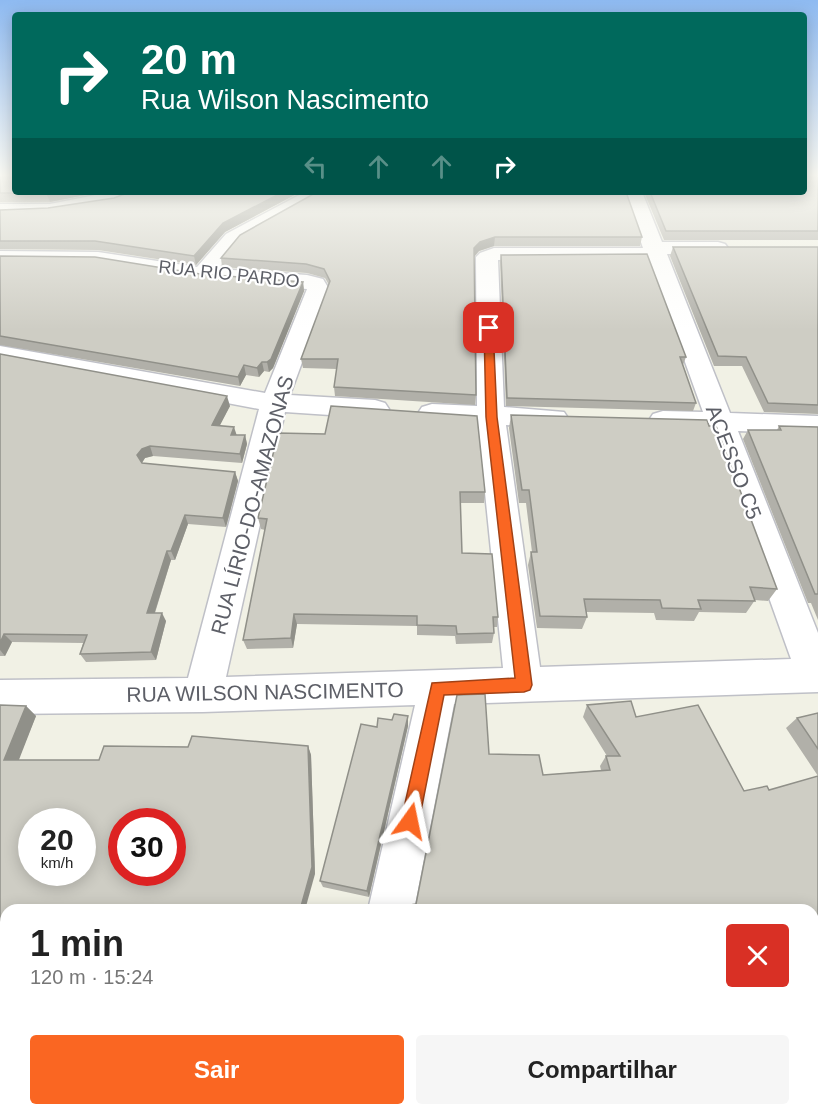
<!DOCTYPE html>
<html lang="pt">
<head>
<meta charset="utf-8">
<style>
  :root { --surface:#fff; --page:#f6f6f6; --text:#222; --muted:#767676; --accent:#fa6622 }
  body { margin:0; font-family:Arial,sans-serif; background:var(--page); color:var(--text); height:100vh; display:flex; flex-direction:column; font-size:22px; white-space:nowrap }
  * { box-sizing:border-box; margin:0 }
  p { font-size:20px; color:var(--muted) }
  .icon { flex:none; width:33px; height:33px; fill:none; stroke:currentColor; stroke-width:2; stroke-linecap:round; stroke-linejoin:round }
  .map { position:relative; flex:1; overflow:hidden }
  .drawer { position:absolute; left:0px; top:904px; width:819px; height:212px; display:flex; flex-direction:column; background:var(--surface); border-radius:18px 18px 0 0; box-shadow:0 3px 15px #0003 }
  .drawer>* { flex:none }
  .top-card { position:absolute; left:12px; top:12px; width:795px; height:183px; border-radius:6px; box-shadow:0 3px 15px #0003; background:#00695c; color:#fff; overflow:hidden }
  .speed { position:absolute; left:18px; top:808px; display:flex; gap:12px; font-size:30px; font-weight:700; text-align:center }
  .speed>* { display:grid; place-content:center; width:78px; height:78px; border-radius:50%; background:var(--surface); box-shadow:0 3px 15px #0003; line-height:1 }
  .speed small { font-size:15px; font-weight:400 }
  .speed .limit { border:9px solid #d22; background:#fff; color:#111 }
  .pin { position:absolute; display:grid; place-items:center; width:51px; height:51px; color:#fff; margin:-26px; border-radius:12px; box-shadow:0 3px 9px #0006 }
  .me { position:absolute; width:66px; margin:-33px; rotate:12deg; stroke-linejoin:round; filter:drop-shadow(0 0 4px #0008) }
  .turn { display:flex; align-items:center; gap:21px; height:126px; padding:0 30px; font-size:27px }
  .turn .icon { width:78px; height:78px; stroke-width:2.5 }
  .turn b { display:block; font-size:42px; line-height:51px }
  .lanes { display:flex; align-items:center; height:57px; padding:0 30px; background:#0003; justify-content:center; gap:30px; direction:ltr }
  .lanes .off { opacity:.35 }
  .round { display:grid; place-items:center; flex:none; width:63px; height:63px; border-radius:6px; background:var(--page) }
  .summary { display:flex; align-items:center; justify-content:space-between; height:102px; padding:0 30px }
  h1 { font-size:36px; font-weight:800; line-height:45px }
  .action { display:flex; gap:12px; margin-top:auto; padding:12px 30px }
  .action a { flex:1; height:69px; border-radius:6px; background:var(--accent); color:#fff; font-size:24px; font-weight:800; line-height:69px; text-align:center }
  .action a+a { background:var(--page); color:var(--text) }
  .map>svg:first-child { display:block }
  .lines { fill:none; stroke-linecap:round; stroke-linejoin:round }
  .lane-casing { stroke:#bfc0c7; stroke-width:4 }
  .street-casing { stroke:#bfc0c7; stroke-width:3 }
  .lane { fill:#fff; fill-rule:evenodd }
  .street { fill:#fff; fill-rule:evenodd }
  .wall { fill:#b1b0a9 }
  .shaded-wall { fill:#909089 }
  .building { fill:#cecdc4; stroke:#909089; stroke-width:1.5; fill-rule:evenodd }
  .route { fill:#fa6622; stroke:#a24216; stroke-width:1.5 }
  .labels { text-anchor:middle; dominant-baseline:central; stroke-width:4.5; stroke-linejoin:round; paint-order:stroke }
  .far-street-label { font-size:18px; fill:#5d5f67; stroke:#fff }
  .street-label { font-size:21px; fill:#5d5f67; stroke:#fff }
</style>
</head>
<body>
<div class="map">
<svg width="818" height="1115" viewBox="0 0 818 1115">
  <rect width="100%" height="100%" fill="#f1f1e5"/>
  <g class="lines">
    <defs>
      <path id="lane" d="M 71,1110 L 109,1110 L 107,1115 L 69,1115 Z"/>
      <g id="street">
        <path d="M 111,192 L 140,192 C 127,211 24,217 0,216 L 0,204 L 50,204 Z"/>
        <path d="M 305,192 L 328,192 L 240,242 L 218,269 L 307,275 L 323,279 L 329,289 L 290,395 L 375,400 L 385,403 L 389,409 L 385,415 L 375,418 L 285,412 L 226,677 L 503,668 L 478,424 L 422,419 L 418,413 L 422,407 L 432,404 L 477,406 L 476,257 L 480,253 L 494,248 L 643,248 L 624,192 L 642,192 L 662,242 L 718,242 L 725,244 L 728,248 L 725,252 L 718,254 L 667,254 L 730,413 L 818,416 L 818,434 L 738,431 L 818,633 L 818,692 L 454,704 L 414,910 L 368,910 L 415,705 L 203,712 L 0,714 L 0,680 L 188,678 L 259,409 L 0,360 L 0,346 L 265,393 L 307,289 L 202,281 L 98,264 L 0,263 L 0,251 L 98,252 L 197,267 L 226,234 ZM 648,259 L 703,412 L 663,411 L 653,414 L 649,420 L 653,426 L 709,430 L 791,659 L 540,667 L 506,425 L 554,427 L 564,424 L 568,418 L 564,412 L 504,407 L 498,260 L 639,261 Z"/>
        <rect x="0" y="946" width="6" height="50"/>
        <rect x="813" y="970" width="5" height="50"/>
        <path d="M 325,1110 L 379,1110 L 379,1115 L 323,1115 Z"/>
        <path d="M 589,1110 L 643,1110 L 644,1115 L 588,1115 Z"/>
      </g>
    </defs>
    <use href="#lane" class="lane-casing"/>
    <use href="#street" class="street-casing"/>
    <use href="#lane" class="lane"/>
    <use href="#street" class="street"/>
  </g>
  <g class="wall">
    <path d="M 0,174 L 15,192 L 100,192 L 50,202 L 0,202 Z"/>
    <path d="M 818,174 L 818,240 L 664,240 L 644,192 L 804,192 Z"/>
    <path d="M 130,192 L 300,192 L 225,232 L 196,265 L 98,250 L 0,249 L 0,210 L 48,208 L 114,198 Z"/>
    <path d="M 317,192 L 642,237 L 640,246 L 494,246 L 479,251 L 474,256 L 476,395 L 475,405 L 335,396 L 334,387 L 337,369 L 303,368 L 301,359 L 329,285 L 325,278 L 307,273 L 222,267 L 221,258 Z"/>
    <path d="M 673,247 L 818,247 L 818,414 L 764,412 L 742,366 L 714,366 L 670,256 Z"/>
    <path d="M 501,255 L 686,357 L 683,365 L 696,403 L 693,411 L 506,406 L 500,262 Z"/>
    <path d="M 0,256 L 200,274 L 303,282 L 304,291 L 273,368 L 269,372 L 264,371 L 259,377 L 246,375 L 240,386 L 0,345 Z"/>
    <path d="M 0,354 L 230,406 L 219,426 L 236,435 L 245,435 L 247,444 L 242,463 L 153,456 L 145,458 L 142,463 L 235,472 L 238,481 L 226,527 L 188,524 L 175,560 L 171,560 L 155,613 L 166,621 L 156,660 L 86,662 L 80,654 L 83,643 L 12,642 L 5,656 L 0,656 Z"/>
    <path d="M 511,415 L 777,589 L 768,601 L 755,600 L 746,613 L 699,612 L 694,621 L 656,620 L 654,613 L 586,612 L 587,617 L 582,629 L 537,628 L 528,565 L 531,552 L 532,552 L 526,503 L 519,503 L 509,428 Z"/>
    <path d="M 779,426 L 818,427 L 818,620 L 811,603 L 808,603 L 743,439 L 748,430 L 777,430 Z"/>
    <path d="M 278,433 L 485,492 L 484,503 L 460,503 L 462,553 L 498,617 L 497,627 L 494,627 L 494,633 L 492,643 L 456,644 L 455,636 L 417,635 L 417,626 L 297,624 L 293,648 L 247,649 L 243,640 L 265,530 L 261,529 L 258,518 Z"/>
    <path d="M 0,705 L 26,706 L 36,716 L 18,760 L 99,760 L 188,747 L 308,746 L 311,755 L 315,874 L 6,910 L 6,939 L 0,939 Z"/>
    <path d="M 587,705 L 636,717 L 744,791 L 769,790 L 818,776 L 786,728 L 797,718 L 818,713 L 818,943 L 813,910 L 416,904 L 489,754 L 543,775 L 601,770 L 600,766 L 606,756 L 607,756 L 583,717 Z"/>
    <path d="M 408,716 L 408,726 L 369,897 L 323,887 L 320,881 L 377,727 L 392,720 Z"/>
    <path d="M 646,1110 L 813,1110 L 818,1115 L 647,1115 Z"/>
  </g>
  <g class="shaded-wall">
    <path d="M 53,192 L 100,192 L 50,202 L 46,193 Z"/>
    <path d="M 283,192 L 300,192 L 225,232 L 196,265 L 194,256 L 223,223 Z"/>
    <path d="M 495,237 L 494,246 L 479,251 L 474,257 L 474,248 L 480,242 Z"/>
    <path d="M 303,282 L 304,291 L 273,368 L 269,372 L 267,362 Z"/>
    <path d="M 262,362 L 264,371 L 259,377 L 257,368 Z"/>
    <path d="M 244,365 L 246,375 L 240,386 L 238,377 Z"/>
    <path d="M 227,396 L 230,406 L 215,435 L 212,425 Z"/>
    <path d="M 234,427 L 237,436 L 231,435 Z"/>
    <path d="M 245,435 L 247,444 L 242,463 L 240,454 Z"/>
    <path d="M 150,446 L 153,456 L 145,458 L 141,464 L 137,455 L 142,449 Z"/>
    <path d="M 235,472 L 238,481 L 226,527 L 223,518 Z"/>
    <path d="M 185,515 L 188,524 L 175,560 L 171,551 Z"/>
    <path d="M 167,551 L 171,560 L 152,621 L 147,613 Z"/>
    <path d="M 162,613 L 166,621 L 156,660 L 151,652 Z"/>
    <path d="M 294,614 L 297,624 L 293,648 L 291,638 Z"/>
    <path d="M 4,634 L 12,642 L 5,656 L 0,650 L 0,643 Z"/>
    <path d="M 26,706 L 36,716 L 15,770 L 4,760 Z"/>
    <path d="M 408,716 L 408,726 L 369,897 L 367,891 Z"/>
    <path d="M 308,746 L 311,755 L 315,874 L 305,910 L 300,910 Z"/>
    <path d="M 57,1110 L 70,1110 L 68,1115 L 55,1115 Z"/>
    <path d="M 320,1110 L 323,1110 L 321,1114 L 321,1115 L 318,1115 Z"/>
  </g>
  <g class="building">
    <path d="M 0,174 L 15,174 L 15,192 L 53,192 L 46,193 L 0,193 Z"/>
    <path d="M 804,174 L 818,174 L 818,231 L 666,231 L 650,192 L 804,192 Z"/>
    <path d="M 130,192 L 283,192 L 223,223 L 194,256 L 95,241 L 0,241 L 0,210 L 48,208 L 114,198 Z"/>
    <path d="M 317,192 L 626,192 L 642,237 L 495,237 L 480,242 L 474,248 L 476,395 L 334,387 L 338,359 L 301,359 L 330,281 L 324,269 L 306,264 L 221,258 L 240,235 Z"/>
    <path d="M 673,247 L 818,247 L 818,405 L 768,403 L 746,357 L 718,356 Z"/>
    <path d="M 647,254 L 686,357 L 680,357 L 696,403 L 507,398 L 501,255 Z"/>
    <path d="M 0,256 L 95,257 L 200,274 L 303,282 L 271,359 L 267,362 L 262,362 L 257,368 L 244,365 L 238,377 L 0,336 Z"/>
    <path d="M 0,354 L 227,396 L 212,425 L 234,427 L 231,435 L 245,435 L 240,454 L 150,446 L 142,449 L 137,455 L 142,463 L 235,472 L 223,518 L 185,515 L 171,551 L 167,551 L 147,613 L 162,613 L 151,652 L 80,654 L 87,635 L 4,634 L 0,643 Z"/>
    <path d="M 331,406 L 477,416 L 485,492 L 460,492 L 462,553 L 492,554 L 498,617 L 493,617 L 494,633 L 457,634 L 456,626 L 417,625 L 417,616 L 294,614 L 291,638 L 243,640 L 267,519 L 258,518 L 278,433 L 325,434 Z"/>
    <path d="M 511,415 L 707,420 L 709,426 L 716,426 L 777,589 L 750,587 L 755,601 L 698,600 L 701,609 L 662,608 L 660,600 L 584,599 L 587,617 L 540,616 L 531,552 L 537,552 L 529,490 L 522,490 Z"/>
    <path d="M 779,426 L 818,427 L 818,594 L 815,594 L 748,430 L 781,430 Z"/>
    <path d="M 485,694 L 489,754 L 539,755 L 543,775 L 610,770 L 606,756 L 620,756 L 587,705 L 631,701 L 636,717 L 698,705 L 744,791 L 767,786 L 769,790 L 818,776 L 818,942 L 813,943 L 813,910 L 404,910 L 405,906 L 416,904 L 457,695 Z"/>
    <path d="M 0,705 L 26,706 L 4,760 L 99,760 L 104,746 L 188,747 L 192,736 L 308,746 L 312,867 L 300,910 L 6,910 L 6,934 L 0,934 ZM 32,822 L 82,822 L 82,873 L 32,873 ZM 122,822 L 172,822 L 172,873 L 122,873 Z"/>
    <path d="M 818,713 L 818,749 L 797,718 Z"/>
    <path d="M 394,714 L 408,716 L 367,891 L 320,881 L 361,724 L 377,727 L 378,718 L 392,720 Z"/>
    <path d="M 0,1005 L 6,1005 L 6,1110 L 57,1110 L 55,1115 L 0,1115 Z"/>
    <path d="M 813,1017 L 818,1026 L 818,1115 L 656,1115 L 655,1110 L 813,1110 Z"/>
    <path d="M 99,1110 L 320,1110 L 318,1115 L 97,1115 Z"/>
    <path d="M 398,1110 L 585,1110 L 585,1115 L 397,1115 Z"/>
  </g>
  <linearGradient id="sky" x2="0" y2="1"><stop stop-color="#8ebaf1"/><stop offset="0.53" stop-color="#f9f9f3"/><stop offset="1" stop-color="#f9f9f3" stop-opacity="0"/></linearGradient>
  <rect width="818" height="330" fill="url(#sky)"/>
  <path class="route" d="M 489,325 L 493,328 L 497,417 L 532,685 L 530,690 L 524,692 L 444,695 L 419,821 L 416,828 L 410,830 L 404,828 L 401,821 L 432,683 L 515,678 L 486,417 L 484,328 Z"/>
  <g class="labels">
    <g class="far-street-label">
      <text transform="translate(229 274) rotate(6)">RUA RIO PARDO</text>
    </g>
    <g class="street-label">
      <text transform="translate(734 462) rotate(69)">ACESSO C5</text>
      <text transform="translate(252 505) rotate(-75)">RUA LÍRIO-DO-AMAZONAS</text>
      <text transform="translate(265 692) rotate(-1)">RUA WILSON NASCIMENTO</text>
    </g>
  </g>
</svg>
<div class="speed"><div>20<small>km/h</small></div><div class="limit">30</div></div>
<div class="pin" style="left:489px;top:328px;background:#d93025"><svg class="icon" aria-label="arrive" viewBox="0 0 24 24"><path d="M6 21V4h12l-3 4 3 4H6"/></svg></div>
<svg class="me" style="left:410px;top:821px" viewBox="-20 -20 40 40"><path d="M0-17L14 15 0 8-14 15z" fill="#fa6622" stroke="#fff" stroke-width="4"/></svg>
<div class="top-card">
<div class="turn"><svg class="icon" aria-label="right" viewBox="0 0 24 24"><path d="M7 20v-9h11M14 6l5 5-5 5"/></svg><div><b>20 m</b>Rua Wilson Nascimento</div></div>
<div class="lanes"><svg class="icon off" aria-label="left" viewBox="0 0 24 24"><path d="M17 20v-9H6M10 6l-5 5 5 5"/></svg><svg class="icon off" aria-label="ahead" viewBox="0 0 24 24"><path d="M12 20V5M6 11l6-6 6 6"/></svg><svg class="icon off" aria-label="ahead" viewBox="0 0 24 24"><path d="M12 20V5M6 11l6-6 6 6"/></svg><svg class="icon" aria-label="right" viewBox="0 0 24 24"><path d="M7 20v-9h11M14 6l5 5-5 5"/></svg></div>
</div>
<section class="drawer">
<div class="summary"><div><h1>1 min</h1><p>120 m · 15:24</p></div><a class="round" style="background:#d93025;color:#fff"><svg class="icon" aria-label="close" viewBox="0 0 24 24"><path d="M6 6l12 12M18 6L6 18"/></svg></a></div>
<div class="action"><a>Sair</a><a>Compartilhar</a></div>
</section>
</div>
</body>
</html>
